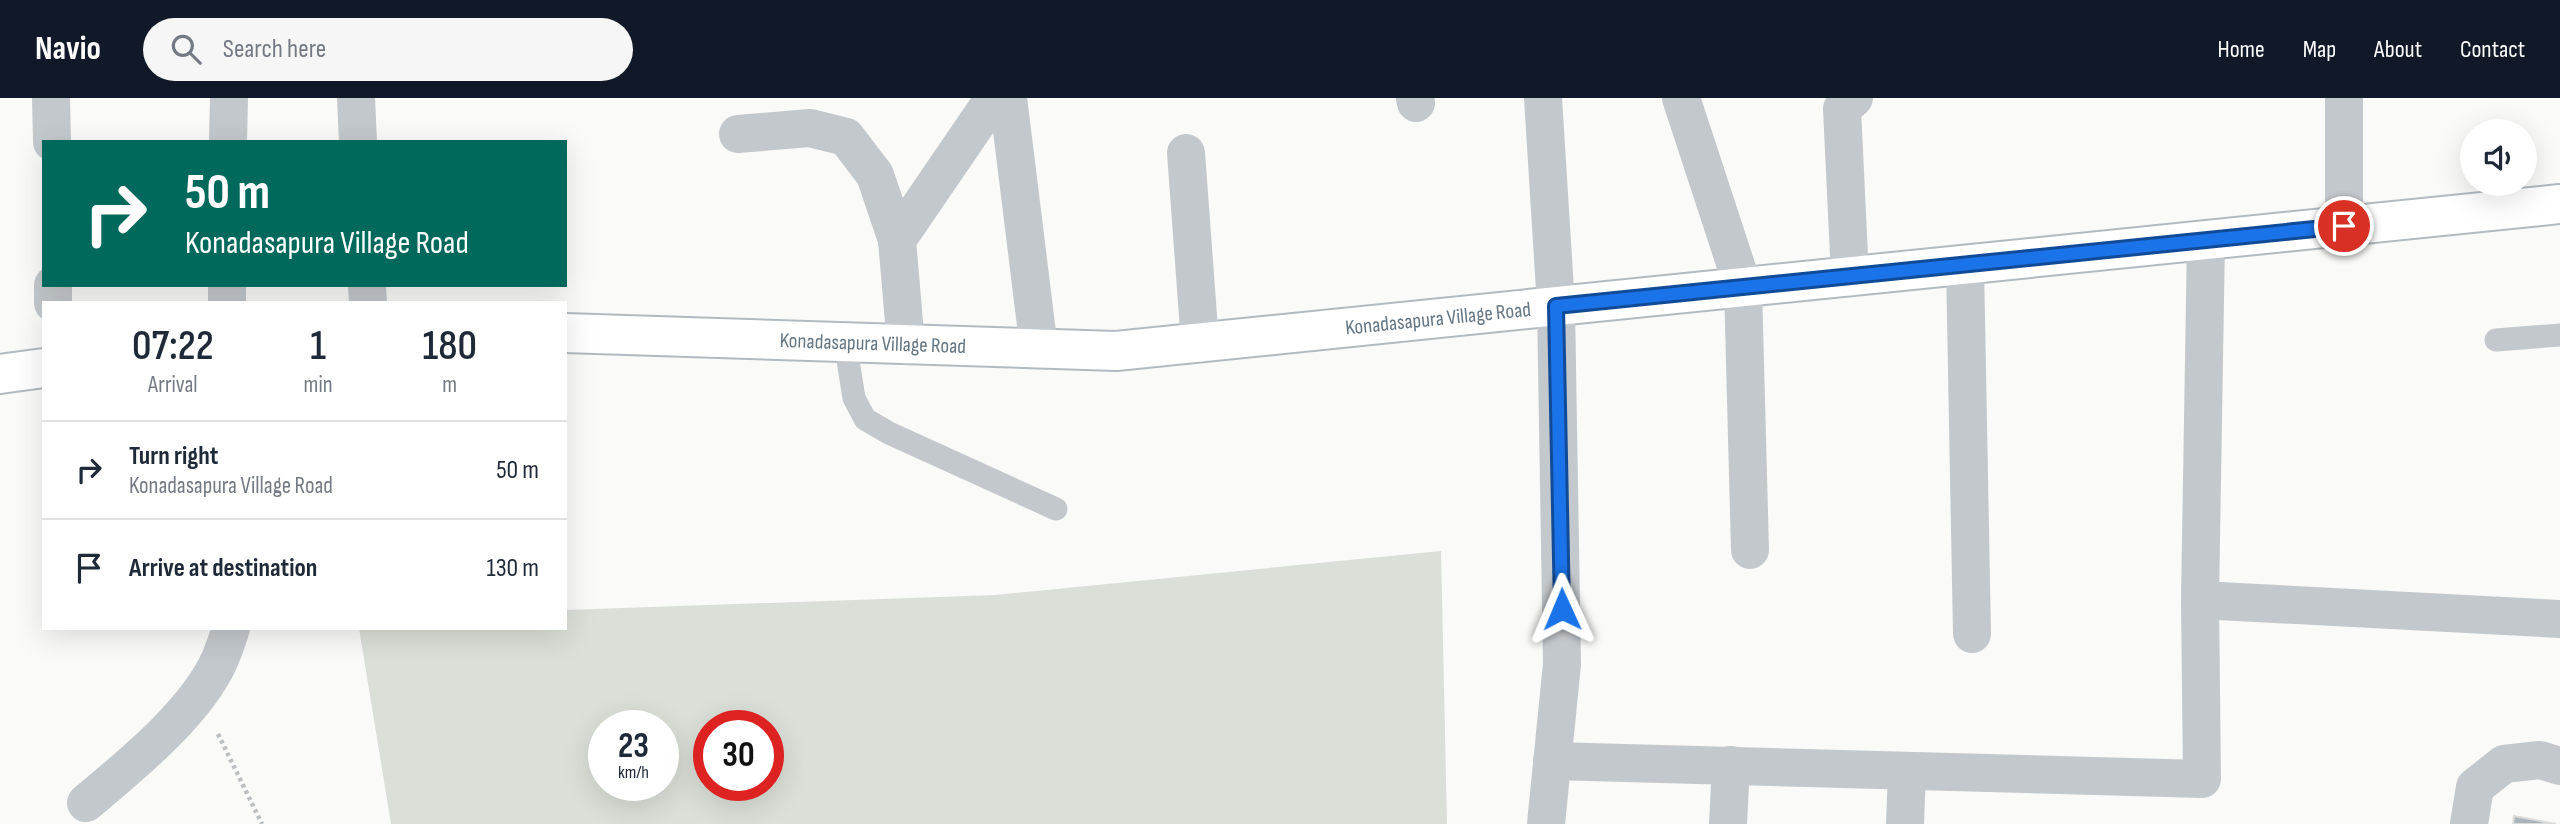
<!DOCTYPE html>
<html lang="en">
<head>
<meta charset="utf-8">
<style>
  :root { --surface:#fff; --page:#f6f6f7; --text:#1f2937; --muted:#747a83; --line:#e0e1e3; --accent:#111827 }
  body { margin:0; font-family:"Sofia Sans Condensed",sans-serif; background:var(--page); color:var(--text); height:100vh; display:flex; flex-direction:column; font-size:26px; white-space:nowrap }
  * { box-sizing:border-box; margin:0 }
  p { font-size:23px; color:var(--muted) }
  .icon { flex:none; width:38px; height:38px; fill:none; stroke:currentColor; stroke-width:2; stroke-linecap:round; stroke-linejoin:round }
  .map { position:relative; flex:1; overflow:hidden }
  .details { position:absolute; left:42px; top:203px; width:525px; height:329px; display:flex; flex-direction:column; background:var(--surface); border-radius:0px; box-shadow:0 7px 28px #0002 }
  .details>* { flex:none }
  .banner { position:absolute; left:42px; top:42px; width:525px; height:147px; border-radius:0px; box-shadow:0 7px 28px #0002; background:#00695c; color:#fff; overflow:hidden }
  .fabs { position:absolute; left:2460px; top:21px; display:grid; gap:14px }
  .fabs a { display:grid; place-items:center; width:77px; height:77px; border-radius:50%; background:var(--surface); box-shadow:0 7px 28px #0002; font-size:35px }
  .speed { position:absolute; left:588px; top:612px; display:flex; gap:14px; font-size:35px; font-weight:700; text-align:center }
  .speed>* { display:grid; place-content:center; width:91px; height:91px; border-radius:50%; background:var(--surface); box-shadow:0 7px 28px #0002; line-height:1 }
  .speed small { font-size:18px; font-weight:400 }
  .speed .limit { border:10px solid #d22; background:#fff; color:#111 }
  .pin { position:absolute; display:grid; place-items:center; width:60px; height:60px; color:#fff; margin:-30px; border:4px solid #fff; border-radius:50%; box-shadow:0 2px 7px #0007 }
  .me { position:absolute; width:77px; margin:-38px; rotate:359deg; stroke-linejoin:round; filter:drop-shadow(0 0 5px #0008) }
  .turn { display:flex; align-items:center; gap:24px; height:147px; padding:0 28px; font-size:32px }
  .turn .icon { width:91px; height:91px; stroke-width:2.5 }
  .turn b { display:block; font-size:49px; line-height:60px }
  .eta { display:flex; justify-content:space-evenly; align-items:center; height:119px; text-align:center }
  .eta b { font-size:42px; font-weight:600; line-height:49px }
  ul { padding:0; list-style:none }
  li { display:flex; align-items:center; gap:21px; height:98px; padding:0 28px; border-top:2px solid var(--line) }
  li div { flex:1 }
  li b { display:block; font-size:26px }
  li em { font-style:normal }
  header { display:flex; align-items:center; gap:42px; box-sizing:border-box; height:98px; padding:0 35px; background:var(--accent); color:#fff }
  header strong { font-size:33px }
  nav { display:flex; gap:38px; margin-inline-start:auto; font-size:24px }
  .search { width:490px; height:63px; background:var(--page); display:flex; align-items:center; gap:18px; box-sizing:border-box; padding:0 24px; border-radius:38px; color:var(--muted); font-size:26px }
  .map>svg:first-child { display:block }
  .green { fill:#dadfd7; fill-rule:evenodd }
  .building { fill:#aab3b9; stroke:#dcdcda; stroke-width:2 }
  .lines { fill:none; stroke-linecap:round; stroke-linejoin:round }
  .secondary-casing { stroke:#b3babf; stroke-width:42 }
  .path { stroke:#bbbfc2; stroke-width:4.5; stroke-dasharray:3.5 3.5; stroke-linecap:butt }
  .lane { stroke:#c3c8cc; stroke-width:23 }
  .street { stroke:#c3c8cc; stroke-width:38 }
  .secondary { stroke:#fff; stroke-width:38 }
  .route-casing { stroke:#114b97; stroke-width:18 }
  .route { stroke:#1a73e8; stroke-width:12 }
  .labels { text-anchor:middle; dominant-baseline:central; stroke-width:7; stroke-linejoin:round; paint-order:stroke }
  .street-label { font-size:21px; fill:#657683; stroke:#fff }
</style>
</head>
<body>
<header>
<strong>Navio</strong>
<div class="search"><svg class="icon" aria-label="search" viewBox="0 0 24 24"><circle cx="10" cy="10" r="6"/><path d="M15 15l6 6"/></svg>Search here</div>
<nav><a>Home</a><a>Map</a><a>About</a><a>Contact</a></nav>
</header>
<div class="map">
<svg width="2560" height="726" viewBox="0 0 2560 726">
  <rect width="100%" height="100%" fill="#fafaf8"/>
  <path class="green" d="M 1441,453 L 1447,726 L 391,726 L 359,530 L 565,530 L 565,512 L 995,497 ZM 604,628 L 663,628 L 663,688 L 604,688 ZM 709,628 L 768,628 L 768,688 L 709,688 Z"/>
  <path class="building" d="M 2514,718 L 2556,726 L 2513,726 Z"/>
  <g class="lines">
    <defs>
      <g id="secondary">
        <path id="s1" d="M 565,235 L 1116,253 L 2560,106"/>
        <path d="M 0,276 L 44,270"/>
      </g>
    </defs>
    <use href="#secondary" class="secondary-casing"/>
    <path class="path" d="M 218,636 L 262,726"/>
    <g class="lane">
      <path d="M 2496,242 L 2560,237"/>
      <path d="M 845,244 L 854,300 L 865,321 L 889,335 L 1056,411"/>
    </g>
    <g class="street">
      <path d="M 51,0 L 52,44"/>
      <path d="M 356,0 L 358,44"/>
      <path d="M 1008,0 L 1039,251"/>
      <path d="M 1415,0 L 1416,5"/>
      <path d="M 1543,0 L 1556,208 L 1562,566 L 1546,726"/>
      <path d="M 1681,0 L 1743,189 L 1750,452"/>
      <path d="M 738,36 L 810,30 L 846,39 L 875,77 L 897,142"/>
      <path d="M 228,44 L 229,0"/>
      <path d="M 1186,55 L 1200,245"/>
      <path d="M 2344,128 L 2344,0"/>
      <path d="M 1965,167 L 1972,536"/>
      <path d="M 1850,179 L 1842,11 L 1854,0"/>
      <path d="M 53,187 L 53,205"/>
      <path d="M 367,187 L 368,205"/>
      <path d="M 227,205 L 227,187"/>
      <path d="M 906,247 L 897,142 L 994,0"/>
      <path d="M 2200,502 L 2560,521"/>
      <path d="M 1552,663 L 2202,681 L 2200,502 L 2206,142"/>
      <path d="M 86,705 C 131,667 196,615 220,561 C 224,551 228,540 231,530"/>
      <path d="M 1728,726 L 1731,667"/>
      <path d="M 1905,726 L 1907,674"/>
      <path d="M 2469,726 L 2475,689 L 2504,666 L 2540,662 L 2560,668"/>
    </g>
    <use href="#secondary" class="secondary"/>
  </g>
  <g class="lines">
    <defs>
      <path id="route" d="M 1562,511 L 1556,208 L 2344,128"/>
    </defs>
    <use href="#route" class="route-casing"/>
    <use href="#route" class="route"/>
  </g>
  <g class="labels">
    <g class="street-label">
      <text stroke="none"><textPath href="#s1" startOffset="875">Konadasapura Village Road</textPath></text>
      <text stroke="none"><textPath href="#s1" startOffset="308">Konadasapura Village Road</textPath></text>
    </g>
  </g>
</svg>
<div class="fabs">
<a><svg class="icon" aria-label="sound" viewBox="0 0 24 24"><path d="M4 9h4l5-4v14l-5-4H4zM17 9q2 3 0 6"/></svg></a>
</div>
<div class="speed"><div>23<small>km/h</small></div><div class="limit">30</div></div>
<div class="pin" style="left:2344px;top:128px;background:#d93025"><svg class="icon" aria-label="arrive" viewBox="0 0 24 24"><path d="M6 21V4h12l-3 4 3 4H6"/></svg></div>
<svg class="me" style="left:1562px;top:511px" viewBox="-20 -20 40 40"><path d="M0-17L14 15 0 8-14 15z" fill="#1a73e8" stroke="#fff" stroke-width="4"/></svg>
<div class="banner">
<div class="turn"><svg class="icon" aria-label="right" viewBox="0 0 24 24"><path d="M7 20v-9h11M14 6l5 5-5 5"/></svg><div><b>50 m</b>Konadasapura Village Road</div></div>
</div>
<section class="details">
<div class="eta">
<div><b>07:22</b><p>Arrival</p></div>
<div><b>1</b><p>min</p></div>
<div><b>180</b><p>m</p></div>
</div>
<ul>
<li><svg class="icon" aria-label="right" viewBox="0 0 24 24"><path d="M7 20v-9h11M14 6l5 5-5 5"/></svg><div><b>Turn right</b><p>Konadasapura Village Road</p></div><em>50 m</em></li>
<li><svg class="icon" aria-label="arrive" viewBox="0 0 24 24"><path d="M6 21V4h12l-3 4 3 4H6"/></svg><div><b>Arrive at destination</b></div><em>130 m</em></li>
</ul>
</section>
</div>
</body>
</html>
